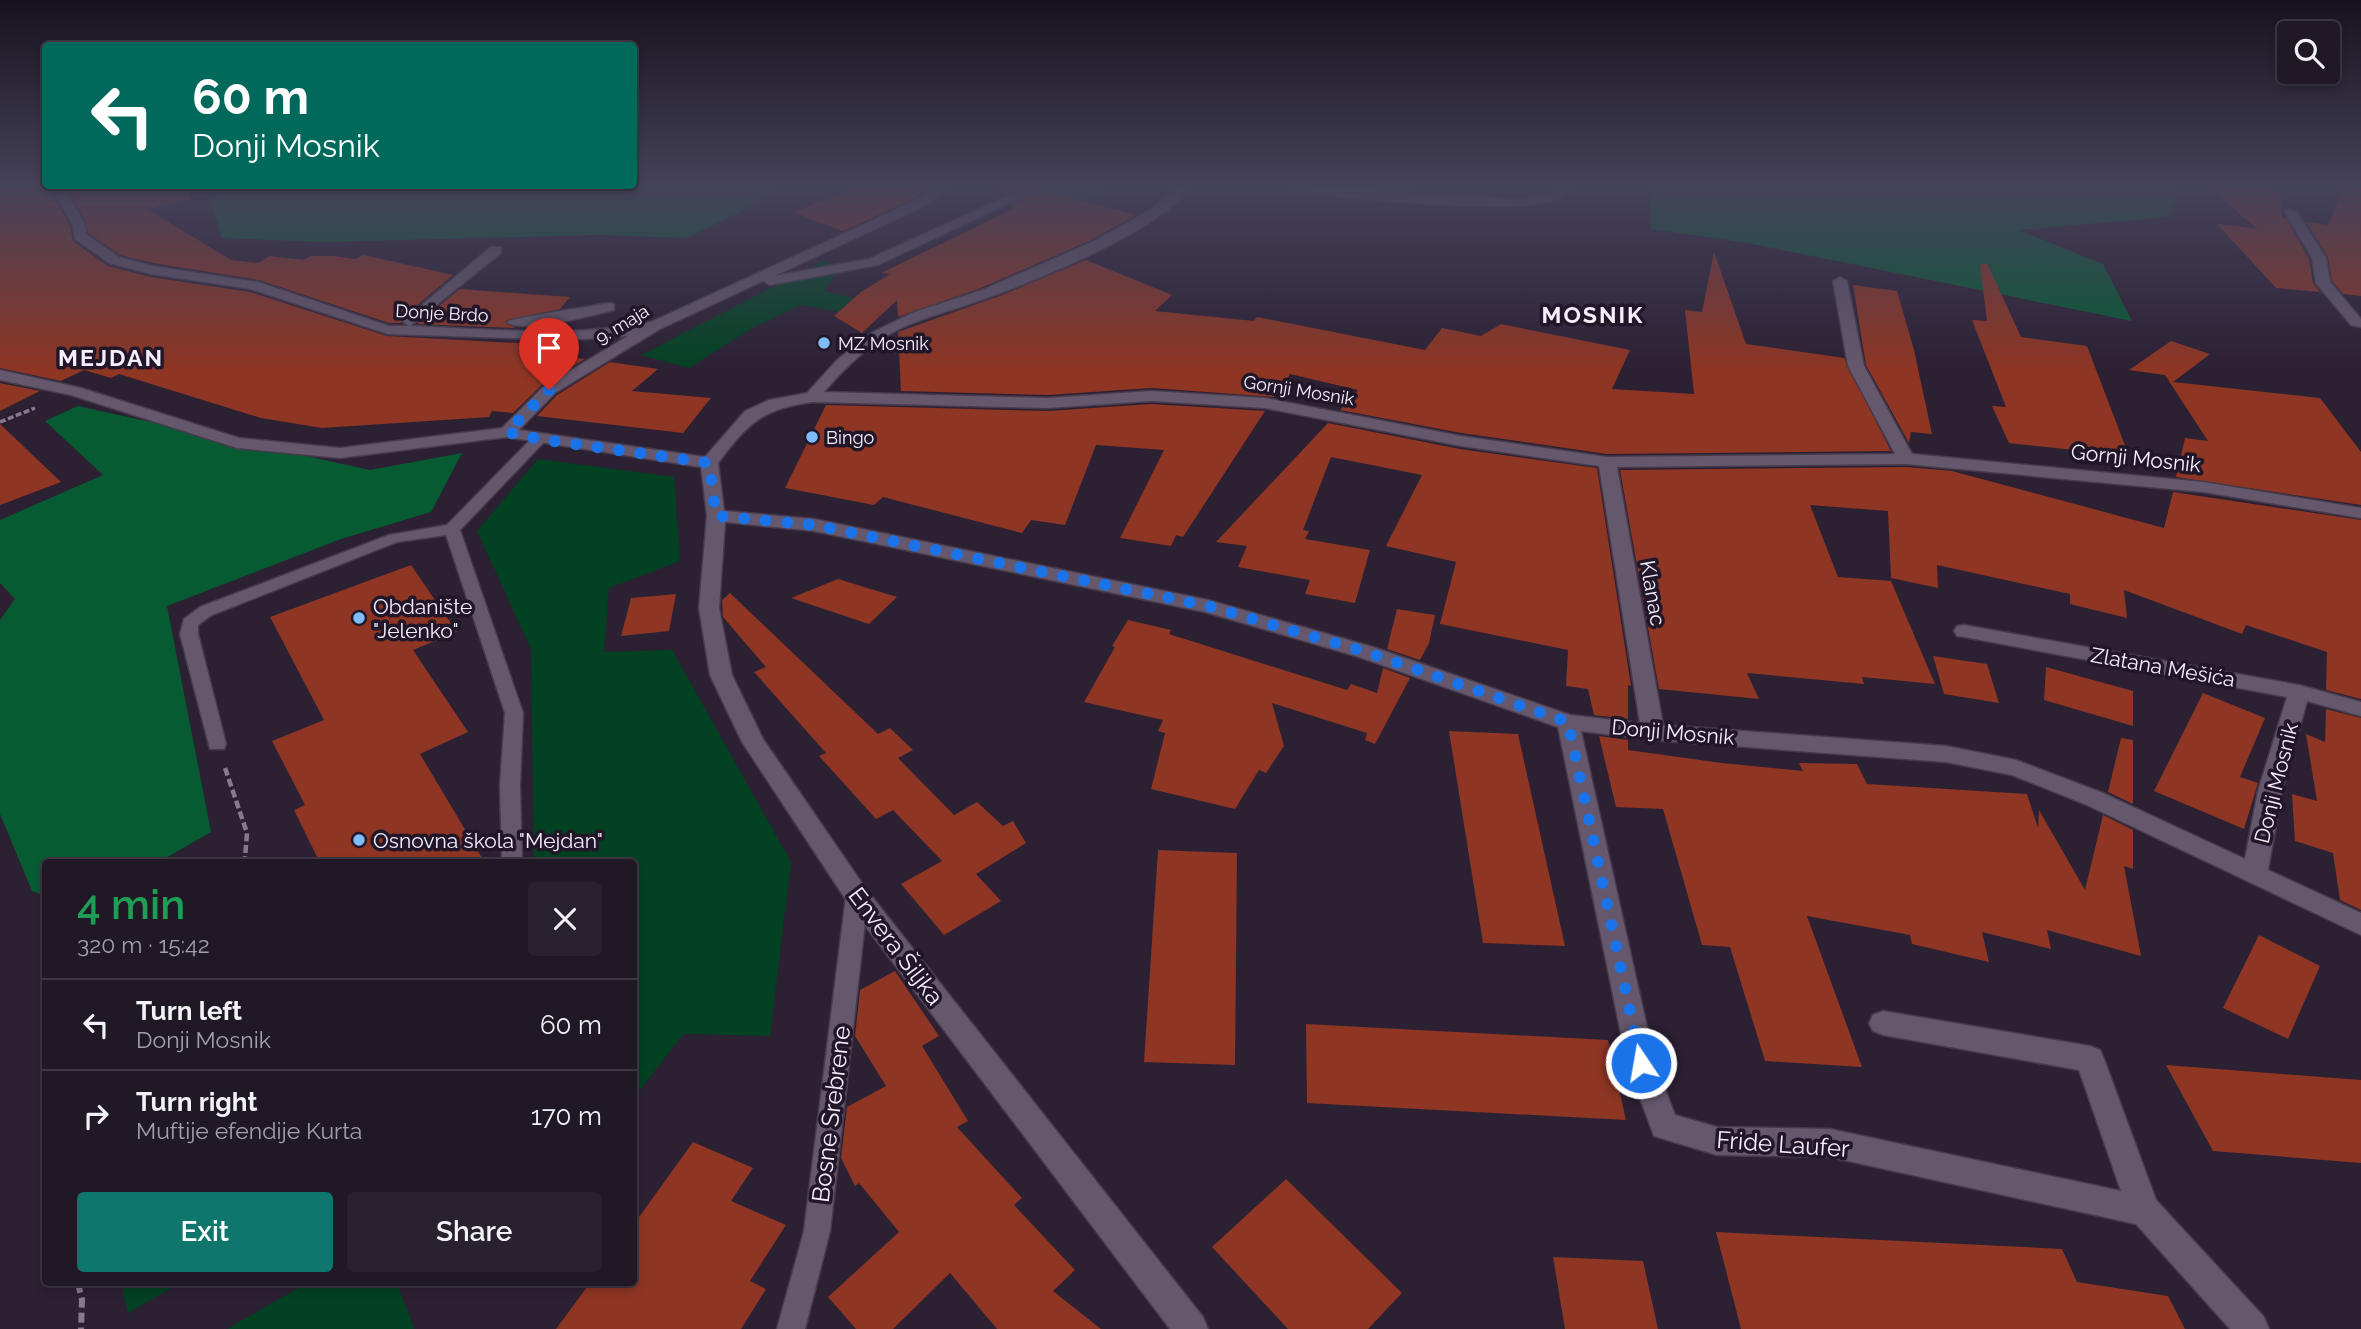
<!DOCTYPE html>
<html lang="en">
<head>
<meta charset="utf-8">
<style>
  :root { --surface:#211826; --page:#29212e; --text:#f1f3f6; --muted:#a2a0a7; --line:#3e3743; --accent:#0f766e }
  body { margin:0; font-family:Raleway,sans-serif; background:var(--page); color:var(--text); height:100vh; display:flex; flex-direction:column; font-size:26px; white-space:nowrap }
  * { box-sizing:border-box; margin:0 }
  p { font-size:23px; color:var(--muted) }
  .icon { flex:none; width:38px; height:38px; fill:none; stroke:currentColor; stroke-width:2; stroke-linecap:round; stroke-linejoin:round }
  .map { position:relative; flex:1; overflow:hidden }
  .details { position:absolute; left:42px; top:859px; width:595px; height:427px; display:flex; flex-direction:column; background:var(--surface); border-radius:7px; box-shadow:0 4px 10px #0003,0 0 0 2px var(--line) }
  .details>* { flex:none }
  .top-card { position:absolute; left:42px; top:42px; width:595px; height:147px; border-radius:7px; box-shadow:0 4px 10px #0003,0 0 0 2px var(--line); background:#00695c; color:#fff; overflow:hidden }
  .buttons { position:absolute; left:2277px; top:21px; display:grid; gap:14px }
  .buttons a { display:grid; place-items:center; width:63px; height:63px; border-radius:7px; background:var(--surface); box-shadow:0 4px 10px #0003,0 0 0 2px var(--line); font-size:35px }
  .pin { position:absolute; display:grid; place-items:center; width:60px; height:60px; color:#fff; margin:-72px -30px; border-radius:50% 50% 50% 0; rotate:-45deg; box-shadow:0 0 7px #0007 }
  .pin .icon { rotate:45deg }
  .me { position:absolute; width:77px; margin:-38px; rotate:348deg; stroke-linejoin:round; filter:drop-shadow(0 0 5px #0008) }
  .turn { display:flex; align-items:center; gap:24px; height:147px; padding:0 35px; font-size:32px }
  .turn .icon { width:91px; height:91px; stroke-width:2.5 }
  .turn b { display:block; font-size:49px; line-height:60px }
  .round { display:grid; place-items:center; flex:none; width:74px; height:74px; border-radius:7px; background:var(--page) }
  .head { display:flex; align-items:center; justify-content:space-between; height:119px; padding:0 35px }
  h1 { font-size:42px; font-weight:600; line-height:52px; color:#1e9e55 }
  .action { display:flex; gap:14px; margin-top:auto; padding:14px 35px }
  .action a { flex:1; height:80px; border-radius:7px; background:var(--accent); color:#fff; font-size:28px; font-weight:600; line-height:80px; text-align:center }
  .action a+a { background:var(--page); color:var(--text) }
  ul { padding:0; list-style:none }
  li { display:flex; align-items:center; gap:21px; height:91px; padding:0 35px; border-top:2px solid var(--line) }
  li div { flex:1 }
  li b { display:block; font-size:26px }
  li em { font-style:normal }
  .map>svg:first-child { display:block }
  .green { fill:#024122 }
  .forest { fill:#065b32 }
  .building { fill:#8e3523 }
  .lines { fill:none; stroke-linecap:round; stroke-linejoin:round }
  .lane-casing { stroke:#463b4c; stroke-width:3 }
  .street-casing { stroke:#463b4c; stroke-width:3 }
  .path-far2 { stroke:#857b8b; stroke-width:3.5; stroke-dasharray:6 2.5; stroke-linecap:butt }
  .path-far1 { stroke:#857b8b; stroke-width:4.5; stroke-dasharray:8 3.5; stroke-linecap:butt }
  .path { stroke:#857b8b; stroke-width:6; stroke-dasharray:10 5; stroke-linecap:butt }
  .lane { fill:#65586d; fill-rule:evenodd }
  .street { fill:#65586d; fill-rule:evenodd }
  .route { stroke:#1a73e8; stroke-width:12; stroke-dasharray:0 21.6 }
  .poi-dot { fill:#7fbdfa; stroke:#221729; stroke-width:2.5 }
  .labels { text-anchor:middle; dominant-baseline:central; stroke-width:7; stroke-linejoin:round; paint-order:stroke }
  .far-street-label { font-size:18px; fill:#f6eefb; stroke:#221729 }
  .far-poi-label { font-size:18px; fill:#f6eefb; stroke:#221729; text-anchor:start }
  .street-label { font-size:21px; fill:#f6eefb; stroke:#221729 }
  .poi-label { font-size:21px; fill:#f6eefb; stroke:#221729; text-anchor:start }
  .far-district-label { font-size:23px; font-weight:bold; letter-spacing:2px; fill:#f6eefb; stroke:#221729 }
  .near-street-label { font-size:24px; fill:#f6eefb; stroke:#221729 }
</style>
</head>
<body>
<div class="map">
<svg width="2361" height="1329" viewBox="0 0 2361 1329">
  <rect width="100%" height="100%" fill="#2c2033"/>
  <g class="green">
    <path d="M 825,260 L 838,270 L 825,291 L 878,305 L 856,315 L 801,305 L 751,329 L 689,368 L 641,355 Z"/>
    <path d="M 538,459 L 674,477 L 680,561 L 609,588 L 604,652 L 672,650 L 791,862 L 770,1036 L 683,1034 L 634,1098 L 634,863 L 534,863 L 531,649 L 477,531 Z"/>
    <path d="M 121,1283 L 180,1283 L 128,1313 Z"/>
    <path d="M 307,1283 L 397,1283 L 414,1329 L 227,1329 Z"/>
  </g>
  <g class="forest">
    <path d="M 792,185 L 688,238 L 600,235 L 323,242 L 222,238 L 210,200 L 232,186 Z"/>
    <path d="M 1040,185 L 1117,185 L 1063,213 Z"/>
    <path d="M 1650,185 L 2167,185 L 2180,193 L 2169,217 L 2019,230 L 2103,264 L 2132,321 L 1748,243 L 1651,229 Z"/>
    <path d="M 78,406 L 370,470 L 462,453 L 431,512 L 341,539 L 167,606 L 211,832 L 157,863 L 46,863 L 45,896 L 32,891 L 0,814 L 0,620 L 15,599 L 0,583 L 0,520 L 103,475 L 45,421 Z"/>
  </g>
  <g class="building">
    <path d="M 0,185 L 48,186 L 70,226 L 73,241 L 108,266 L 151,277 L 250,292 L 387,336 L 571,346 L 563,356 L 585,359 L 542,385 L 513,413 L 492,411 L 489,417 L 322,428 L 261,418 L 119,374 L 111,378 L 84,370 L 61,381 L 0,368 Z"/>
    <path d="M 866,185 L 933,185 L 916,198 L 843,231 L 792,212 Z"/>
    <path d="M 1003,185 L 1022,185 L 1136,215 L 1091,240 L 981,288 L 898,317 L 897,300 L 862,333 L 834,316 L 861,292 L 890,274 L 881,273 L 1013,209 L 1011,205 L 1035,193 L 1024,186 L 1007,194 Z"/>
    <path d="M 2205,185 L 2235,185 L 2280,192 L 2282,218 L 2286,218 L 2309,259 L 2313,283 L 2320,292 L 2276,288 L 2217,224 L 2258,229 Z"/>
    <path d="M 2344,185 L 2361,185 L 2361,296 L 2343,294 L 2332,281 L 2328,257 L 2306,222 L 2328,225 Z"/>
    <path d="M 66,186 L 189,186 L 191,200 L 147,209 L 231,260 L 258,263 L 270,256 L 303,260 L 311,256 L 334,256 L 355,259 L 364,255 L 453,275 L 403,317 L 401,323 L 389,323 L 259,280 L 153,263 L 120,255 L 88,233 L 87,224 Z"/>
    <path d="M 1714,252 L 1746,344 L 1844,358 L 1891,451 L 1607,454 L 1461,433 L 1340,410 L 1358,390 L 1290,374 L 1274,397 L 1151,388 L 1048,395 L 901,391 L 898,332 L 1002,295 L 1086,260 L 1172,295 L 1155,311 L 1254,321 L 1257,317 L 1425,350 L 1442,328 L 1481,336 L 1501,324 L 1630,350 L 1612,389 L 1694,394 L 1685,310 L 1702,312 Z"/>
    <path d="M 1987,263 L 2021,337 L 2087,346 L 2129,456 L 2009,443 L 1992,406 L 2006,407 L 1972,320 L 1987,321 L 1980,265 Z"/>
    <path d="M 1853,285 L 1897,291 L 1914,350 L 1932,434 L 1911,432 L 1909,443 L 1866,365 Z"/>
    <path d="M 460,289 L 570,297 L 560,309 L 505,321 L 515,328 L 417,324 Z"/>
    <path d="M 2171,341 L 2210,354 L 2173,382 L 2320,398 L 2361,452 L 2361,505 L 2176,477 L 2185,438 L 2208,441 L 2165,375 L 2129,370 Z"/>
    <path d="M 610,362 L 658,369 L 632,391 L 711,398 L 683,433 L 537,416 L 557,395 Z"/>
    <path d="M 0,383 L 40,391 L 0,411 Z"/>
    <path d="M 1151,404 L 1265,411 L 1183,537 L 1176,535 L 1171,546 L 1120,538 L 1164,450 L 1096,445 L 1065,525 L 1031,520 L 1022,533 L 883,497 L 874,505 L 785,488 L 826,405 L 1048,411 Z"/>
    <path d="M 1328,423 L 1460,449 L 1597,468 L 1631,686 L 1628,685 L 1628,719 L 1594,715 L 1588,689 L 1566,686 L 1568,650 L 1440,624 L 1456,562 L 1386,546 L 1422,475 L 1331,457 L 1303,530 L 1309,531 L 1305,539 L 1370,550 L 1355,603 L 1305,594 L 1310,580 L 1238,567 L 1247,546 L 1216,542 Z"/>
    <path d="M 0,424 L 61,482 L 0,505 Z"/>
    <path d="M 1906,467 L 1952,471 L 2164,528 L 2173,492 L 2361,520 L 2361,699 L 2326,690 L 2327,652 L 2246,625 L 2242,634 L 2124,590 L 2127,618 L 2070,604 L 2070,594 L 1937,565 L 1938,588 L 1891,578 L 1888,511 L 1810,505 L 1838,577 L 1891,581 L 1935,684 L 1862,677 L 1864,684 L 1747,673 L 1759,699 L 1659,689 L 1620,470 Z"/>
    <path d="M 411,565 L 457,632 L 413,650 L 468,732 L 420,754 L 485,863 L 320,863 L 294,810 L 305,805 L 272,741 L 324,720 L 270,617 Z"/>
    <path d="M 838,579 L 897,597 L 869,624 L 791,598 Z"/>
    <path d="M 730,593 L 878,734 L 890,728 L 913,750 L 898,758 L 954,815 L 977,802 L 1003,826 L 1013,821 L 1026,843 L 976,874 L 1001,901 L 944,935 L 901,884 L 942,861 L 893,810 L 876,819 L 819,756 L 826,753 L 754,672 L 766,667 L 723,617 L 722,600 Z"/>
    <path d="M 676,594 L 669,631 L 621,636 L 631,598 Z"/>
    <path d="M 1397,609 L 1435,615 L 1429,643 L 1420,660 L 1387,649 Z"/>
    <path d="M 1128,620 L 1171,630 L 1169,634 L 1347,690 L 1351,684 L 1377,693 L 1383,668 L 1410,678 L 1375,744 L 1365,740 L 1367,733 L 1272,703 L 1284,746 L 1266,773 L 1259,770 L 1235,809 L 1151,789 L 1165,733 L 1158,731 L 1163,720 L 1084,702 L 1115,647 L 1112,646 Z"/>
    <path d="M 1933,656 L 1987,664 L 1999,703 L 1944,694 Z"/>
    <path d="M 2046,667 L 2133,691 L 2133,726 L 2044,700 Z"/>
    <path d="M 2203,693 L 2265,718 L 2240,777 L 2258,783 L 2244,829 L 2154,791 Z"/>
    <path d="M 2326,709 L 2361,718 L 2361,910 L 2340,900 L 2333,853 L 2295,841 L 2292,794 L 2317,801 L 2306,734 L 2325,742 Z"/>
    <path d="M 1449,731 L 1518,734 L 1565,946 L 1483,943 Z"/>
    <path d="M 1599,736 L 1628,740 L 1628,750 L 1722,763 L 1803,771 L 1799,763 L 1857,764 L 1867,784 L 2027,794 L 2038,828 L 2039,810 L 2085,890 L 2103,815 L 2133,830 L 2133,869 L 2124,866 L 2141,956 L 2047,930 L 2051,949 L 1982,932 L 1989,962 L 1912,944 L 1910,935 L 1807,916 L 1862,1067 L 1765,1061 L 1730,947 L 1702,945 L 1663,809 L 1616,807 Z"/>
    <path d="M 2121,738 L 2133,740 L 2133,804 L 2108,792 Z"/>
    <path d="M 1158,850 L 1237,853 L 1235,1065 L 1144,1062 Z"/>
    <path d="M 2259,935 L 2320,966 L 2288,1039 L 2223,1008 Z"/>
    <path d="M 895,971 L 939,1036 L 922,1046 L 968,1121 L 957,1127 L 1022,1198 L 1014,1205 L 1075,1270 L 1053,1291 L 1101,1329 L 997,1329 L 950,1273 L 893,1329 L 856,1329 L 828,1297 L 899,1232 L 859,1183 L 855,1186 L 841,1158 L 847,1107 L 886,1086 L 855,1036 L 860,990 Z"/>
    <path d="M 1306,1024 L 1608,1040 L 1626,1120 L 1307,1103 Z"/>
    <path d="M 2166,1065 L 2361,1080 L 2361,1163 L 2213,1151 Z"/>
    <path d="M 693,1142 L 753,1168 L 731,1201 L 786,1225 L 750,1281 L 766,1289 L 741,1329 L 556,1329 L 590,1283 L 634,1283 L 634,1224 Z"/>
    <path d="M 1286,1179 L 1402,1293 L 1368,1329 L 1288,1329 L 1212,1247 Z"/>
    <path d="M 1716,1232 L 2062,1249 L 2077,1282 L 2168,1296 L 2185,1329 L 1741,1329 Z"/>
    <path d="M 1553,1257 L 1643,1261 L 1658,1329 L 1565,1329 Z"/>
  </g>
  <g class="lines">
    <defs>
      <g id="lane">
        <path d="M 539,435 L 546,439 L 544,442 L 460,530 L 523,713 L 520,785 L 522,863 L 502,863 L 500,785 L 505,713 L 446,535 L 397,542 L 212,615 L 198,625 L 198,634 L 226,744 L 224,749 L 210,749 L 180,634 L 184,619 L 200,607 L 389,535 L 447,525 L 534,436 Z"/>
        <path d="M 857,888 L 864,890 L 868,896 L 830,1231 L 805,1329 L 777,1329 L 804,1231 L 846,896 L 850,890 Z"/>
      </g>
      <g id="street">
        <path d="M 937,185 L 950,185 L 925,206 L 774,276 L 869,259 L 1023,189 L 1033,192 L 878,265 L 770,285 L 763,281 L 660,329 L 555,393 L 519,430 L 705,457 L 745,411 L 769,400 L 807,393 L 837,360 L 873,332 L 912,313 L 982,290 L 1092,242 L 1152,209 L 1180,185 L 1192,185 C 1164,230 1030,283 978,301 C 951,311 923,317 897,330 C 868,345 845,368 824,392 L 1048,398 L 1151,391 L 1265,398 L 1461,436 L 1607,457 L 1895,454 L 1848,366 L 1833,281 L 1840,277 L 1847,281 L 1864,366 L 1912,454 L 2203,482 L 2361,508 L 2361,518 L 2203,492 L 1906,464 L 1617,467 L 1663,725 L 1946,746 L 2016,760 L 2103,793 L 2245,859 L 2258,791 L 2287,697 L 1964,637 L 1957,636 L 1954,631 L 1957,626 L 1964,625 L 2299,685 L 2361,702 L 2361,716 L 2307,701 L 2282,791 L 2268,870 L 2361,913 L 2361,935 L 2087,805 L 2012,775 L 1946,762 L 1653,740 L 1581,731 L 1655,1063 L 1675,1115 L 1717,1127 L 1830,1129 L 2121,1191 L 2079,1070 L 1883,1035 L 1873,1031 L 1869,1023 L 1873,1015 L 1883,1011 L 2090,1046 L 2100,1050 L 2104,1059 L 2156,1200 L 2264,1317 L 2269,1329 L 2230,1329 L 2136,1224 L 1830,1157 L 1717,1155 L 1654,1136 L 1627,1063 L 1558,727 L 1359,657 L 1205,612 L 814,531 L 725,522 L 719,608 L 732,675 L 763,739 L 866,889 L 1203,1317 L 1208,1329 L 1170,1329 L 848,903 L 742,742 L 710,675 L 699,608 L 707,516 L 701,467 L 507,437 L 340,458 L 237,448 L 71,395 L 0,380 L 0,370 L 81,388 L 239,438 L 340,448 L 502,428 L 543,387 L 628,336 L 570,340 L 388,334 L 251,289 L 151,274 L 109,263 L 75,239 L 73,225 L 51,186 L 63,186 L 85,225 L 86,234 L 119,257 L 152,266 L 258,282 L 389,326 L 409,326 L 403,322 L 405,319 L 491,247 L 501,247 L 501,253 L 410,326 C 490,329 572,338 651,322 L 917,200 ZM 1151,401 L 1265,408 L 1461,446 L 1599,466 L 1640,723 L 1570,715 L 1373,647 L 1208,600 L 814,519 L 724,511 L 718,463 C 748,424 761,409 812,402 L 1048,408 Z"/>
        <path d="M 1285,185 L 1520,199 L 1553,193 L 1563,185 L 1576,185 C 1562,201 1544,203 1523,206 C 1496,210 1301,198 1285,185 Z"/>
        <path d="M 2287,209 L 2297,212 L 2326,258 L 2330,282 L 2361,319 L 2361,327 L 2351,325 L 2316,283 L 2312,258 L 2285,212 Z"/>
        <path d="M 609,303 L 614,304 L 614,310 C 594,315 521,335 507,322 C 511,318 594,306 609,303 Z"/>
      </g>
    </defs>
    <use href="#lane" class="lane-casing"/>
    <use href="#street" class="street-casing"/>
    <path class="path-far2" d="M 0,422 L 35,408"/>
    <path class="path-far1" d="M 225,768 L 247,833 L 245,858 L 240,863"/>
    <path class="path" d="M 78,1283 L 82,1300 L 81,1329"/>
    <use href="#lane" class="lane"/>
    <use href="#street" class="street"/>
  </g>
  <linearGradient id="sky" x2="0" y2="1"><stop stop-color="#18121c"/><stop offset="0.5" stop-color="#45425b"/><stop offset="1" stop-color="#45425b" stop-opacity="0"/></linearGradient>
  <rect width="2361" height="371" fill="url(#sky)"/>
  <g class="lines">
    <path class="route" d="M 549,390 L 507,432 L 539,439 L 709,463 L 716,516 L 814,525 L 1208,606 L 1366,652 L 1568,722 L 1641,1063"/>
  </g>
  <g class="poi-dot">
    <circle cx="824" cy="343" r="7"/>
    <circle cx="812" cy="437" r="7"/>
    <circle cx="359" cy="618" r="7"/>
    <circle cx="359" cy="840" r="7"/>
  </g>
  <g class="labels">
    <g class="far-street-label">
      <text transform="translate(442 313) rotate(3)">Donje Brdo</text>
      <text transform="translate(622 324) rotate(-31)">9. maja</text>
      <text transform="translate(1299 390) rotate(9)">Gornji Mosnik</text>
    </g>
    <g class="far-poi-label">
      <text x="838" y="343">MZ Mosnik</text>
      <text x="826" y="437">Bingo</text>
    </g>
    <g class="street-label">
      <text transform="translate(2136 458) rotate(6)">Gornji Mosnik</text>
      <text transform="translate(1653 593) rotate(80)">Klanac</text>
      <text transform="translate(2163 667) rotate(10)">Zlatana Mešića</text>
      <text transform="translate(1673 732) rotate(5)">Donji Mosnik</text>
      <text transform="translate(2276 783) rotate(-76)">Donji Mosnik</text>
    </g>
    <g class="poi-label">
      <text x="373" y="606">Obdanište<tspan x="373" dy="24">"Jelenko"</tspan></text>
      <text x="373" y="840">Osnovna škola "Mejdan"</text>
    </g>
    <g class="far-district-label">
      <text x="1593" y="314">MOSNIK</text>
      <text x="111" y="357">MEJDAN</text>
    </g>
    <g class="near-street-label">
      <text transform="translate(896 946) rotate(53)">Envera Šiljka</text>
      <text transform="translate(831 1114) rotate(-83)">Bosne Srebrene</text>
      <text transform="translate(1783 1144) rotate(4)">Fride Laufer</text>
    </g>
  </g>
</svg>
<div class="buttons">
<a><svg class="icon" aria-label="search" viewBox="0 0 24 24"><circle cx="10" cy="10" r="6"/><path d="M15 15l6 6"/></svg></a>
</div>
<div class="pin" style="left:549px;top:390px;background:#d93025"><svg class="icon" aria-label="arrive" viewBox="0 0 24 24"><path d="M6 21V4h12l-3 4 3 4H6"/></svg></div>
<svg class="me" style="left:1641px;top:1063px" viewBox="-20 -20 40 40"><circle r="17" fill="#1a73e8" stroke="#fff" stroke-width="3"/><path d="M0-11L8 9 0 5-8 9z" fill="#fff"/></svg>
<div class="top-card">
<div class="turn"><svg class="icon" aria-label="left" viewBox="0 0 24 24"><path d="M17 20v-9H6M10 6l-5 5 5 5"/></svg><div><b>60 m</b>Donji Mosnik</div></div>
</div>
<section class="details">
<div class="head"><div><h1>4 min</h1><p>320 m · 15:42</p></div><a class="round"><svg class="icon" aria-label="close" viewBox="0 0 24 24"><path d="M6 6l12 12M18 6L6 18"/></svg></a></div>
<ul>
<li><svg class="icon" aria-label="left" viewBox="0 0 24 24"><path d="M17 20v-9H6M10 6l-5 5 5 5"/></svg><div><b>Turn left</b><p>Donji Mosnik</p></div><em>60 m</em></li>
<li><svg class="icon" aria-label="right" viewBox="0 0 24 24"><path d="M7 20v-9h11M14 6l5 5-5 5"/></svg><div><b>Turn right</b><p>Muftije efendije Kurta</p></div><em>170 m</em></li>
</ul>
<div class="action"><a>Exit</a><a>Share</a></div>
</section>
</div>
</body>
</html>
